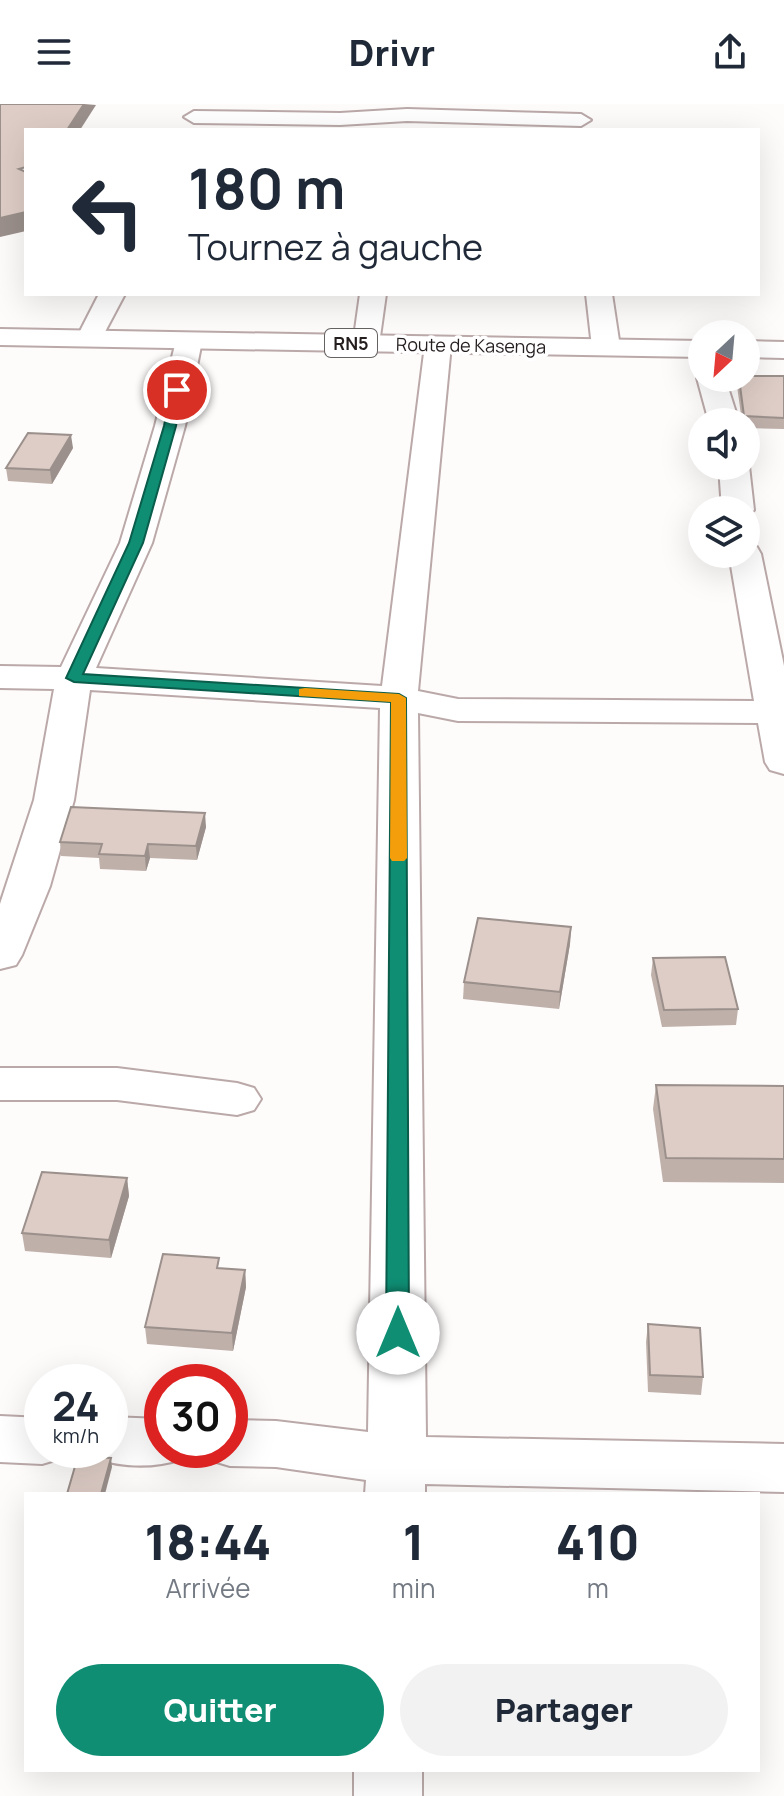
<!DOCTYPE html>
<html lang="fr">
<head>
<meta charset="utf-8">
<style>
  :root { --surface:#fff; --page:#f2f2f3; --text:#1f2937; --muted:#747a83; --accent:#0f8e74 }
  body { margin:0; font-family:Manrope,sans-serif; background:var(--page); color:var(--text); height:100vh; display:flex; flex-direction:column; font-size:30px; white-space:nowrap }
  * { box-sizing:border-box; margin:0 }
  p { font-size:26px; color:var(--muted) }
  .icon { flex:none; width:44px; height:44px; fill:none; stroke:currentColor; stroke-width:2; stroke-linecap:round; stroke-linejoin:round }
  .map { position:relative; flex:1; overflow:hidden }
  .side { position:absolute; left:24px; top:1388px; width:736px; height:280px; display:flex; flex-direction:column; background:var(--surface); border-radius:0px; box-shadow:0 8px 32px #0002 }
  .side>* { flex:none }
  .top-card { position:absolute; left:24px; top:24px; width:736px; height:168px; border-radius:0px; box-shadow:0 8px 32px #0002; background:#fff; color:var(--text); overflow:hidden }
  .needle { width:52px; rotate:206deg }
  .controls { position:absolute; left:688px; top:216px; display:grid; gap:16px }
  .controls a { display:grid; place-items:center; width:72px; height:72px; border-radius:50%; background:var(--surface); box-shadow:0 8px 32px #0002; font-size:40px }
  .speed { position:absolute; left:24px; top:1260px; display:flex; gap:16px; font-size:40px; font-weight:700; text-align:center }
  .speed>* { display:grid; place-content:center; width:104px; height:104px; border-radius:50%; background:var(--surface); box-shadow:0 8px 32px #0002; line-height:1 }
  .speed small { font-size:20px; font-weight:400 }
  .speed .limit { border:12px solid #d22; background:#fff; color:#111 }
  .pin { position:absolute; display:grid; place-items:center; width:68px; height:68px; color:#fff; margin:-34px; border:4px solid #fff; border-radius:50%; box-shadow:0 2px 8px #0007 }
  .me { position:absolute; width:88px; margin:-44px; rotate:0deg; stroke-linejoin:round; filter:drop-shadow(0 0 6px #0008) }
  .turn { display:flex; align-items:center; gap:28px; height:168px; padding:0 32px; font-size:36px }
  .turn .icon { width:104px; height:104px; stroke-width:2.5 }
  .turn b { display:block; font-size:56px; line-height:68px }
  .eta { display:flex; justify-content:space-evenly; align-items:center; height:136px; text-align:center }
  .eta b { font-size:48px; font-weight:800; line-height:56px }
  .primary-button { display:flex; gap:16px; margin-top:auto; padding:16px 32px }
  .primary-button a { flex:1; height:92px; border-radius:48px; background:var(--accent); color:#fff; font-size:32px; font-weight:800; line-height:92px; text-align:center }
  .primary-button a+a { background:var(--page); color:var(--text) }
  header { display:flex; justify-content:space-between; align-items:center; height:104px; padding:0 32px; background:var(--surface); font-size:36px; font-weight:800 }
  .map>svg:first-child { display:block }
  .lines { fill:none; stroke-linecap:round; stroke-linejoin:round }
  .minor-casing { stroke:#bba9a9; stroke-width:4 }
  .trunk-casing { stroke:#bba9a9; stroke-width:4 }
  .minor { fill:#fff; fill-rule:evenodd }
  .trunk { fill:#fff; fill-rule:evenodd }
  .wall { fill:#bfb0aa }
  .shaded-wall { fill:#9b908b }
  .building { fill:#decdc6; stroke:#9b908b; stroke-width:2 }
  .route { fill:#0f8e74; stroke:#0a5c4b; stroke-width:2 }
  .slow { fill:#f59e0b }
  .labels { text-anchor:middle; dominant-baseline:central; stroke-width:7; stroke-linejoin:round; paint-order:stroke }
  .shield { fill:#fff; stroke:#666262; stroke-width:2 }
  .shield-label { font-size:18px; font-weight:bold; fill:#251e1f }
  .far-street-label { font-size:18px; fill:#251e1f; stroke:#fff }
</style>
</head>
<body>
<header><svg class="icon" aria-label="menu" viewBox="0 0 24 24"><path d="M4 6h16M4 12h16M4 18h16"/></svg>Drivr<svg class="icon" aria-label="share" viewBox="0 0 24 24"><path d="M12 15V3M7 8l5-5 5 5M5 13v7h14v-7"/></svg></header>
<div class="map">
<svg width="784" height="1692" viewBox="0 0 784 1692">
  <rect width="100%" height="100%" fill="#fefbfb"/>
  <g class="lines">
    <defs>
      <g id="minor">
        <path d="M 407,5 L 581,10 L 591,16 L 581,22 L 407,17 L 340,21 L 194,19 L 184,13 L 194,7 L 340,9 Z"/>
        <path d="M 99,190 L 125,190 L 98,241 L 80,241 L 76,235 Z"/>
        <path d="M 360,190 L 386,190 L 379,240 L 376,246 L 356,246 L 353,240 Z"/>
        <path d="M 586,190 L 612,190 L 620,243 L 616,249 L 596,249 L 592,243 Z"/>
        <path d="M 189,229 L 198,231 L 202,237 L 185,322 L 152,439 L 96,564 L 382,582 L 425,241 L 428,235 L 448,235 L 451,241 L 418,587 L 458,595 L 754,597 L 729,450 L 746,450 L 746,440 L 757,443 L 761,450 L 784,562 L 784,670 L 770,666 L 765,658 L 758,619 L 458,617 L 418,609 L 426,1333 L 784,1340 L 784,1388 L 425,1380 L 425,1390 L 365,1390 L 366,1376 L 276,1363 L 230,1362 L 210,1356 L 205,1346 L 230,1346 L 230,1316 L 276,1317 L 368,1328 L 380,604 L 90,586 L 74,696 L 50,782 L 22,851 L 16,861 L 0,865 L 0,800 L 34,696 L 54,585 L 0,584 L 0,562 L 61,563 L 120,439 L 155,322 L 176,237 L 180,231 Z"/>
        <path d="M 702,268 L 702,274 L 725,274 L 739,318 L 709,318 L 697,274 Z"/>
        <path d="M 746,357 L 749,362 L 754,406 L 746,413 L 746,406 L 722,406 L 719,362 L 746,362 Z"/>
        <path d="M 0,964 L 117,964 L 237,979 L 254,984 L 261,995 L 254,1006 L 237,1011 L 117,996 L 0,996 Z"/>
        <path d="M 0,1312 L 42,1314 L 42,1346 L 66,1346 L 62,1354 L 42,1360 L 0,1358 Z"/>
        <path d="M 110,1313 L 162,1315 L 162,1346 L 187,1346 L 182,1355 C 152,1365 120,1363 90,1353 L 86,1346 L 110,1346 Z"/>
        <rect x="354" y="1666" width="68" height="26"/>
      </g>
      <g id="trunk">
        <path d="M 0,225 L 702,237 L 702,253 L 0,241 Z"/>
        <path d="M 746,237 L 784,238 L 784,254 L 746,253 Z"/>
      </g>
    </defs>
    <use href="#minor" class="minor-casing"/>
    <use href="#trunk" class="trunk-casing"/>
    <use href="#minor" class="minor"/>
    <use href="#trunk" class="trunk"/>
  </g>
  <g class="wall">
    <path d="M 784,272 L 784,325 L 746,324 L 746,318 L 742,318 L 737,282 L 738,274 Z"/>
    <path d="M 73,344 L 52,380 L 8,377 L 6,364 Z"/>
    <path d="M 206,723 L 197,756 L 150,754 L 146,767 L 100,765 L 99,754 L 61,752 L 60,738 Z"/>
    <path d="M 571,823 L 570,840 L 559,905 L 463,895 L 464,878 Z"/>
    <path d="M 653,854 L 738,905 L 736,921 L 662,923 L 651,871 Z"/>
    <path d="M 656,981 L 784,985 L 784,1079 L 663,1078 L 653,1005 Z"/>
    <path d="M 127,1074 L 129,1092 L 111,1154 L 25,1147 L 22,1129 Z"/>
    <path d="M 219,1164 L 245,1166 L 246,1183 L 233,1247 L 147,1240 L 145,1223 Z"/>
    <path d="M 648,1220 L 703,1273 L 701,1291 L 648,1288 L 646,1238 Z"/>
  </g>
  <g class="shaded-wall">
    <path d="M 84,0 L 96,1 L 80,26 L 67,26 Z"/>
    <path d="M 26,108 L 26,127 L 0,133 L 0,114 Z"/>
    <path d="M 71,331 L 73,344 L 52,380 L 50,366 Z"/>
    <path d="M 205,709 L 206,723 L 197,756 L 196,742 Z"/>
    <path d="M 148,740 L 150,754 L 146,767 L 145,752 Z"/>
    <path d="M 571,823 L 570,840 L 559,905 L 560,888 Z"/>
    <path d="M 127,1074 L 129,1092 L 111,1154 L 109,1136 Z"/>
    <path d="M 245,1166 L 246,1183 L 233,1247 L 232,1229 Z"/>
    <path d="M 111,1354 L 112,1363 L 105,1390 L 101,1390 Z"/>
  </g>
  <g class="building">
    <path d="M 0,0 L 84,0 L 67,26 L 26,26 L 26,63 L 19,65 L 26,68 L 26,108 L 0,114 Z"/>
    <path d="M 746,272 L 784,272 L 784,314 L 744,312 L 739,274 L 746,274 Z"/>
    <path d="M 28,329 L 71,331 L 50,366 L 6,364 Z"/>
    <path d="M 71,703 L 205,709 L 196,742 L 148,740 L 145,752 L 99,750 L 102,740 L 60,738 Z"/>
    <path d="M 478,814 L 571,823 L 560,888 L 464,878 Z"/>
    <path d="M 725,853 L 738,905 L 664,906 L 653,854 Z"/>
    <path d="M 656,981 L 784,982 L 784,1055 L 666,1054 Z"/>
    <path d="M 42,1068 L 127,1074 L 109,1136 L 22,1129 Z"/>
    <path d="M 163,1150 L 219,1154 L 217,1164 L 245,1166 L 232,1229 L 145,1223 Z"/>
    <path d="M 648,1220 L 700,1224 L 703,1273 L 650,1271 Z"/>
    <path d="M 78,1352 L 111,1354 L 101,1390 L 67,1390 Z"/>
  </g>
  <path class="route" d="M 177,282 L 182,286 L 176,322 L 143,439 L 83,570 L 399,590 L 406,594 L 409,1229 L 406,1236 L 398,1238 L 390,1236 L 386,1229 L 391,598 L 74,578 L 66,574 L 129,439 L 164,322 L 171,286 Z"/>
  <path class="slow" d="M 305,584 L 399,590 L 406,594 L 407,754 L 404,757 L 392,757 L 390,754 L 391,598 L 299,592 L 299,585 Z"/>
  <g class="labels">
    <rect class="shield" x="325" y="225" width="52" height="28" rx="6"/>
    <g class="shield-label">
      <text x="351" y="239">RN5</text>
    </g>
    <g class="far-street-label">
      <text transform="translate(471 241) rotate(1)">Route de Kasenga</text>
    </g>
  </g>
</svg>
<div class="controls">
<a><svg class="needle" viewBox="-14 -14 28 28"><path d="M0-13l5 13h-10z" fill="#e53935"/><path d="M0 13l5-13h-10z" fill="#747a83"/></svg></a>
<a><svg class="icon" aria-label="sound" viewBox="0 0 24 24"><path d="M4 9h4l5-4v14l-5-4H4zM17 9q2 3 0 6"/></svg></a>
<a><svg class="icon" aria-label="layers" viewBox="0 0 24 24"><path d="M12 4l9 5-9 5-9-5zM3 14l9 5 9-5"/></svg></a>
</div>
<div class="speed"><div>24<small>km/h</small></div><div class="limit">30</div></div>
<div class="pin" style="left:177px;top:286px;background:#d93025"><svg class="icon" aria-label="arrive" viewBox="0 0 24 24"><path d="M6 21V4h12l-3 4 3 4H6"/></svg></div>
<svg class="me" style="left:398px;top:1229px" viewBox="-20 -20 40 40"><circle r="19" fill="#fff"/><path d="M0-13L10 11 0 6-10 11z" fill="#0f8e74"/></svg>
<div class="top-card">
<div class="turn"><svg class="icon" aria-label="left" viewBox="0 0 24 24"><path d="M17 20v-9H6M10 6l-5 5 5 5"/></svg><div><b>180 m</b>Tournez à gauche</div></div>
</div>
<section class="side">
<div class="eta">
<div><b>18:44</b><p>Arrivée</p></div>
<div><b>1</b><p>min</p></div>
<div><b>410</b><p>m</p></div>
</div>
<div class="primary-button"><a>Quitter</a><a>Partager</a></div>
</section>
</div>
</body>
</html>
